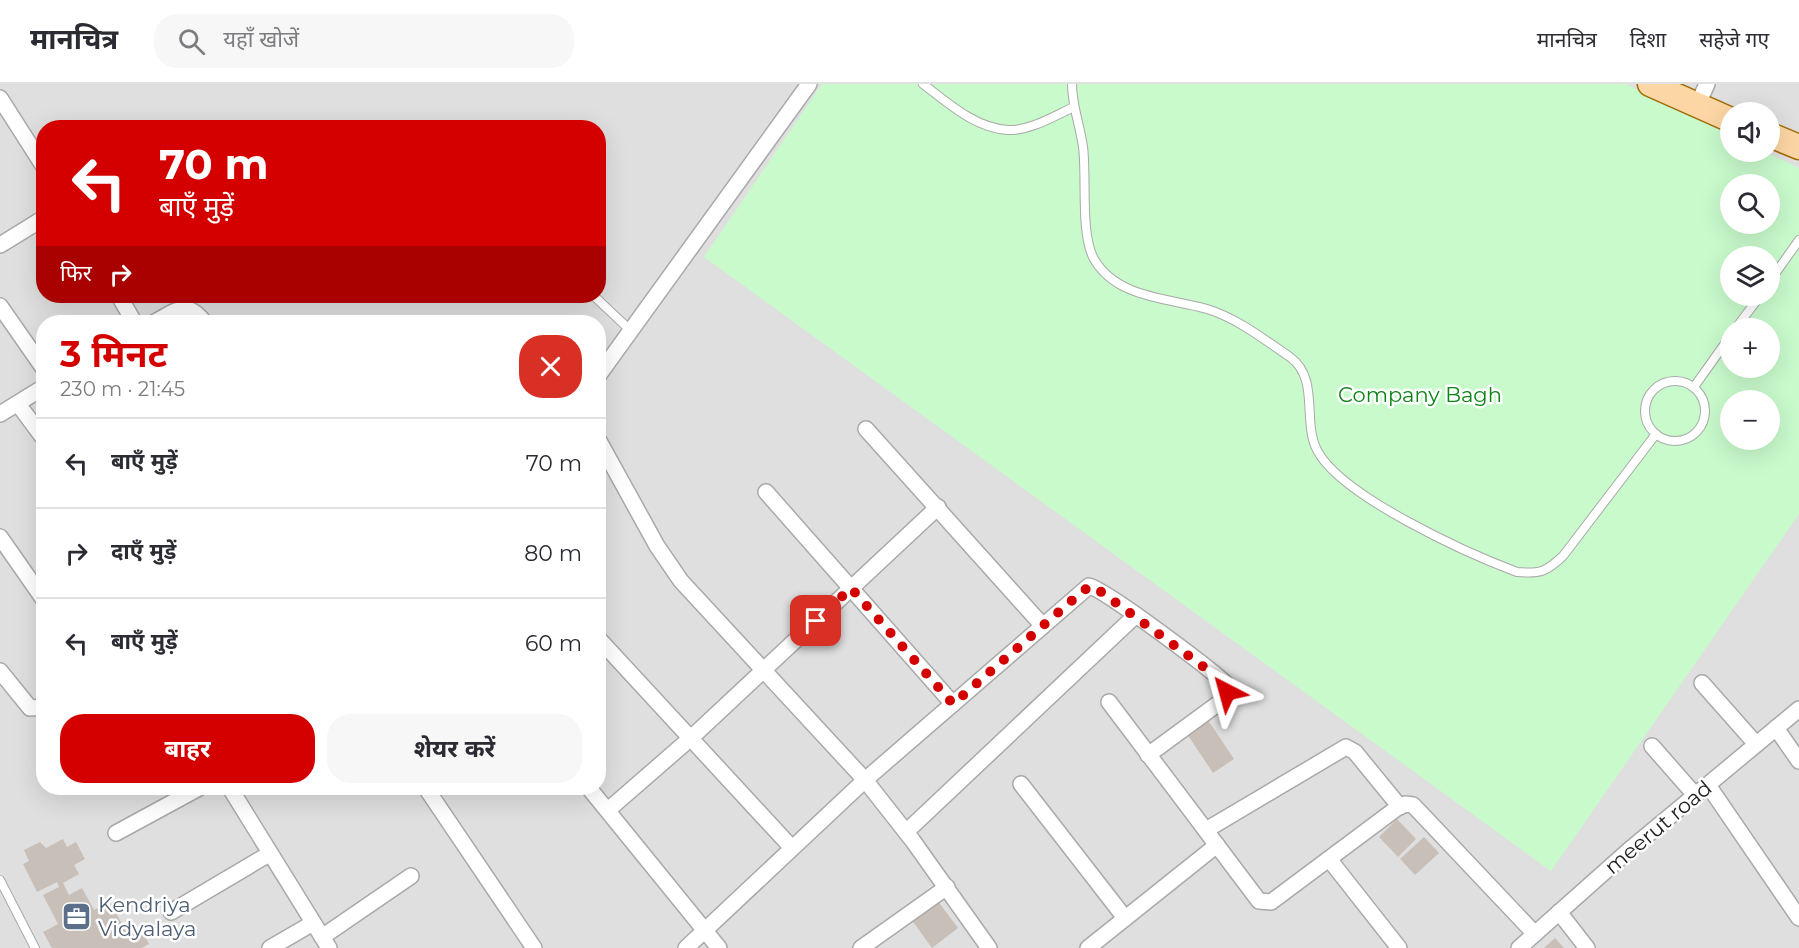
<!DOCTYPE html>
<html lang="hi">
<head>
<meta charset="utf-8">
<style>
  :root { --surface:#fff; --page:#f7f7f7; --text:#2b2b33; --muted:#7c7c81; --line:#e1e1e2; --accent:#d40000 }
  body { margin:0; font-family:Montserrat,"Noto Sans Devanagari",sans-serif; background:var(--page); color:var(--text); height:100vh; display:flex; flex-direction:column; font-size:22px; white-space:nowrap }
  * { box-sizing:border-box; margin:0 }
  p { font-size:20px; color:var(--muted) }
  .icon { flex:none; width:33px; height:33px; fill:none; stroke:currentColor; stroke-width:2; stroke-linecap:round; stroke-linejoin:round }
  .map { position:relative; flex:1; overflow:hidden }
  .details { position:absolute; left:36px; top:231px; width:570px; height:480px; display:flex; flex-direction:column; background:var(--surface); border-radius:24px; box-shadow:0 6px 24px #0002 }
  .details>* { flex:none }
  .top-card { position:absolute; left:36px; top:36px; width:570px; height:183px; border-radius:24px; box-shadow:0 6px 24px #0002; background:#d40000; color:#fff; overflow:hidden }
  .fabs { position:absolute; left:1720px; top:18px; display:grid; gap:12px }
  .fabs a { display:grid; place-items:center; width:60px; height:60px; border-radius:50%; background:var(--surface); box-shadow:0 6px 24px #0002; font-size:30px }
  .pin { position:absolute; display:grid; place-items:center; width:51px; height:51px; color:#fff; margin:-26px; border-radius:12px; box-shadow:0 3px 9px #0006 }
  .me { position:absolute; width:66px; margin:-33px; rotate:321deg; stroke-linejoin:round; filter:drop-shadow(0 0 4px #0008) }
  .turn { display:flex; align-items:center; gap:21px; height:126px; padding:0 24px; font-size:27px }
  .turn .icon { width:78px; height:78px; stroke-width:2.5 }
  .turn b { display:block; font-size:42px; line-height:51px }
  .then { display:flex; align-items:center; height:57px; padding:0 24px; background:#0003; gap:12px; font-size:22px }
  .round { display:grid; place-items:center; flex:none; width:63px; height:63px; border-radius:24px; background:var(--page) }
  .headline { display:flex; align-items:center; justify-content:space-between; height:102px; padding:0 24px }
  h1 { font-size:36px; font-weight:700; line-height:45px; color:var(--accent) }
  .cta { display:flex; gap:12px; margin-top:auto; padding:12px 24px }
  .cta a { flex:1; height:69px; border-radius:24px; background:var(--accent); color:#fff; font-size:24px; font-weight:700; line-height:69px; text-align:center }
  .cta a+a { background:var(--page); color:var(--text) }
  ul { padding:0; list-style:none }
  li { display:flex; align-items:center; gap:18px; height:90px; padding:0 24px; border-top:2px solid var(--line) }
  li div { flex:1 }
  li b { display:block; font-size:22px }
  li em { font-style:normal }
  header { display:flex; align-items:center; gap:36px; box-sizing:border-box; height:84px; padding:0 30px; background:var(--surface); border-bottom:2px solid var(--line) }
  header strong { font-size:28px }
  nav { display:flex; gap:33px; margin-inline-start:auto; font-size:21px }
  .search { width:420px; height:54px; background:var(--page); display:flex; align-items:center; gap:15px; box-sizing:border-box; padding:0 21px; border-radius:24px; color:var(--muted); font-size:22px }
  .map>svg:first-child { display:block }
  .residential { fill:#e0dfdf; fill-rule:evenodd }
  .park { fill:#c8facc; fill-rule:evenodd }
  .building { fill:#c7bfb8 }
  .lines { fill:none; stroke-linecap:round; stroke-linejoin:round }
  .service-casing { stroke:#a9a9a9; stroke-width:10 }
  .minor-casing { stroke:#a9a9a9; stroke-width:18 }
  .primary-casing { stroke:#a06b00; stroke-width:27 }
  .service { stroke:#fff; stroke-width:8 }
  .minor { stroke:#fff; stroke-width:15 }
  .primary { stroke:#fcd6a4; stroke-width:24 }
  .route { stroke:#d40000; stroke-width:10; stroke-dasharray:0 18 }
  .labels { text-anchor:middle; dominant-baseline:central; stroke-width:5; stroke-linejoin:round; paint-order:stroke }
  .park-label { font-size:21px; fill:#0c8416; stroke:#fff }
  .street-label { font-size:21px; fill:#222; stroke:#fff }
  .service-label { font-size:21px; fill:#4e5e75; stroke:#fff; text-anchor:start }
</style>
</head>
<body>
<header>
<strong>मानचित्र</strong>
<div class="search"><svg class="icon" aria-label="search" viewBox="0 0 24 24"><circle cx="10" cy="10" r="6"/><path d="M15 15l6 6"/></svg>यहाँ खोजें</div>
<nav><a>मानचित्र</a><a>दिशा</a><a>सहेजे गए</a></nav>
</header>
<div class="map">
<svg width="1799" height="864" viewBox="0 0 1799 864">
  <rect width="100%" height="100%" fill="#f2efe9"/>
  <path class="residential" d="M 0,0 L 1799,0 L 1799,864 L 0,864 ZM 1731,28 L 1770,28 L 1770,68 L 1731,68 ZM 44,44 L 598,44 L 598,212 L 44,212 ZM 1731,100 L 1770,100 L 1770,140 L 1731,140 ZM 1731,172 L 1770,172 L 1770,212 L 1731,212 ZM 44,238 L 598,238 L 598,704 L 44,704 ZM 1731,244 L 1770,244 L 1770,284 L 1731,284 ZM 1731,316 L 1770,316 L 1770,356 L 1731,356 Z"/>
  <path class="park" d="M 822,0 L 1626,0 L 1731,51 L 1731,68 L 1765,68 L 1799,84 L 1799,430 L 1551,787 L 704,173 ZM 1731,100 L 1770,100 L 1770,140 L 1731,140 ZM 1731,172 L 1770,172 L 1770,212 L 1731,212 ZM 1731,244 L 1770,244 L 1770,284 L 1731,284 ZM 1731,316 L 1770,316 L 1770,356 L 1731,356 Z"/>
  <g class="building">
    <path d="M 1206,633 L 1234,675 L 1213,689 L 1185,647 Z"/>
    <path d="M 1397,735 L 1416,755 L 1398,773 L 1379,753 Z"/>
    <path d="M 1424,753 L 1439,769 L 1415,791 L 1400,775 Z"/>
    <path d="M 63,755 L 67,763 L 76,758 L 85,775 L 74,781 L 79,790 L 63,799 L 69,811 L 82,804 L 94,826 L 110,818 L 128,851 L 141,844 L 149,860 L 142,864 L 52,864 L 43,848 L 58,840 L 43,811 L 59,803 L 57,798 L 37,808 L 23,780 L 29,777 L 24,766 L 40,758 L 46,764 Z"/>
    <path d="M 937,816 L 958,844 L 932,864 L 911,835 Z"/>
    <path d="M 1555,854 L 1564,864 L 1544,864 Z"/>
  </g>
  <g class="lines">
    <defs>
      <g id="service">
        <path d="M 923,0 C 948,19 975,44 1008,46 C 1030,47 1054,32 1074,23"/>
        <path d="M 1072,0 C 1072,22 1080,41 1083,63 C 1087,93 1080,150 1094,175 C 1117,215 1170,214 1207,225 C 1237,234 1265,256 1290,273 C 1320,295 1302,337 1317,366 C 1340,412 1469,470 1517,488 C 1540,490 1546,488 1563,472 L 1656,350"/>
        <path d="M 1770,197 L 1799,156"/>
        <path d="M 594,212 L 631,247"/>
        <path d="M 1736,244 L 1760,212"/>
        <circle cx="1675" cy="327" r="30"/>
        <path d="M 1694,303 L 1731,251"/>
        <path d="M 0,796 L 35,864"/>
      </g>
      <g id="minor">
        <path d="M 0,14 L 44,83"/>
        <path d="M 1697,22 L 1707,0"/>
        <path d="M 0,161 L 44,134"/>
        <path d="M 119,212 L 134,238"/>
        <path d="M 0,222 L 44,285"/>
        <path d="M 155,238 C 176,227 186,215 204,238"/>
        <path d="M 598,292 L 809,0"/>
        <path d="M 18,320 L 44,355"/>
        <path d="M 0,330 L 44,303"/>
        <path d="M 866,345 L 1043,542"/>
        <path d="M 598,355 L 657,462 L 681,497 L 865,696 L 913,757 L 989,864"/>
        <path d="M 766,408 L 953,620"/>
        <path d="M 0,453 L 44,516"/>
        <path d="M 598,554 L 792,764"/>
        <path d="M 0,587 L 30,624 L 44,623"/>
        <path d="M 1702,599 L 1756,660"/>
        <path d="M 1109,618 L 1259,817 L 1271,818 L 1397,724 L 1405,720 L 1413,721 L 1535,850"/>
        <path d="M 1776,644 L 1799,677"/>
        <path d="M 1652,662 L 1695,711"/>
        <path d="M 1021,700 L 1125,834"/>
        <path d="M 1708,701 L 1799,834"/>
        <path d="M 230,704 L 329,864"/>
        <path d="M 426,704 L 534,864"/>
        <path d="M 589,704 L 719,864"/>
        <path d="M 608,726 L 692,653 L 938,423"/>
        <path d="M 1206,746 L 1346,663 L 1355,668 L 1400,723"/>
        <path d="M 906,748 L 1136,531"/>
        <path d="M 116,749 L 199,704"/>
        <path d="M 1329,775 L 1399,864"/>
        <path d="M 171,828 L 269,770"/>
        <path d="M 1559,828 L 1587,864"/>
        <path d="M 322,853 L 411,792"/>
        <path d="M 270,864 L 313,839"/>
        <path d="M 686,864 L 865,696 L 1089,502 C 1099,501 1215,588 1227,601 L 1227,608 L 1223,616 L 1148,671"/>
        <path d="M 861,864 L 947,803"/>
        <path d="M 1088,864 L 1217,761"/>
        <path d="M 1519,864 L 1628,767 L 1799,625"/>
      </g>
      <g id="primary">
        <path d="M 1650,0 L 1731,36"/>
        <path d="M 1770,51 L 1799,63"/>
      </g>
    </defs>
    <use href="#service" class="service-casing"/>
    <use href="#minor" class="minor-casing"/>
    <use href="#primary" class="primary-casing"/>
    <use href="#service" class="service"/>
    <use href="#minor" class="minor"/>
    <use href="#primary" class="primary"/>
  </g>
  <g class="lines">
    <path class="route" d="M 816,537 L 851,504 L 953,620 L 1084,506 L 1093,502 L 1223,597 L 1227,601 L 1227,608"/>
  </g>
  <defs>
    <symbol id="office-square" viewBox="-11 -11 22 22"><rect x="-9" y="-9" width="18" height="18" rx="4" fill="#5c6f8a" stroke="#fff"/><path d="M-6-3h4V-5.5h4V-3h4V5H-6ZM-1-4.5V-3h2v-1.5ZM-6 0V1H6V0Z" fill="#fff"/></symbol>
  </defs>
  <g fill-rule="evenodd">
    <use href="#office-square" x="60" y="816" width="33" height="33"/>
  </g>
  <g class="labels">
    <g class="park-label">
      <text x="1420" y="310">Company Bagh</text>
    </g>
    <g class="street-label">
      <text transform="translate(1658 743) rotate(-40)">meerut road</text>
    </g>
    <g class="service-label">
      <text x="98" y="820">Kendriya<tspan x="98" dy="24">Vidyalaya</tspan></text>
    </g>
  </g>
</svg>
<div class="fabs">
<a><svg class="icon" aria-label="sound" viewBox="0 0 24 24"><path d="M4 9h4l5-4v14l-5-4H4zM17 9q2 3 0 6"/></svg></a>
<a><svg class="icon" aria-label="search" viewBox="0 0 24 24"><circle cx="10" cy="10" r="6"/><path d="M15 15l6 6"/></svg></a>
<a><svg class="icon" aria-label="layers" viewBox="0 0 24 24"><path d="M12 4l9 5-9 5-9-5zM3 14l9 5 9-5"/></svg></a>
<a>+</a>
<a>−</a>
</div>
<div class="pin" style="left:816px;top:537px;background:#d93025"><svg class="icon" aria-label="arrive" viewBox="0 0 24 24"><path d="M6 21V4h12l-3 4 3 4H6"/></svg></div>
<svg class="me" style="left:1227px;top:608px" viewBox="-20 -20 40 40"><path d="M0-17L14 15 0 8-14 15z" fill="#d40000" stroke="#fff" stroke-width="4"/></svg>
<div class="top-card">
<div class="turn"><svg class="icon" aria-label="left" viewBox="0 0 24 24"><path d="M17 20v-9H6M10 6l-5 5 5 5"/></svg><div><b>70 m</b>बाएँ मुड़ें</div></div>
<div class="then">फिर<svg class="icon" aria-label="right" viewBox="0 0 24 24"><path d="M7 20v-9h11M14 6l5 5-5 5"/></svg></div>
</div>
<section class="details">
<div class="headline"><div><h1>3 मिनट</h1><p>230 m · 21:45</p></div><a class="round" style="background:#d93025;color:#fff"><svg class="icon" aria-label="close" viewBox="0 0 24 24"><path d="M6 6l12 12M18 6L6 18"/></svg></a></div>
<ul>
<li><svg class="icon" aria-label="left" viewBox="0 0 24 24"><path d="M17 20v-9H6M10 6l-5 5 5 5"/></svg><div><b>बाएँ मुड़ें</b></div><em>70 m</em></li>
<li><svg class="icon" aria-label="right" viewBox="0 0 24 24"><path d="M7 20v-9h11M14 6l5 5-5 5"/></svg><div><b>दाएँ मुड़ें</b></div><em>80 m</em></li>
<li><svg class="icon" aria-label="left" viewBox="0 0 24 24"><path d="M17 20v-9H6M10 6l-5 5 5 5"/></svg><div><b>बाएँ मुड़ें</b></div><em>60 m</em></li>
</ul>
<div class="cta"><a>बाहर</a><a>शेयर करें</a></div>
</section>
</div>
</body>
</html>
